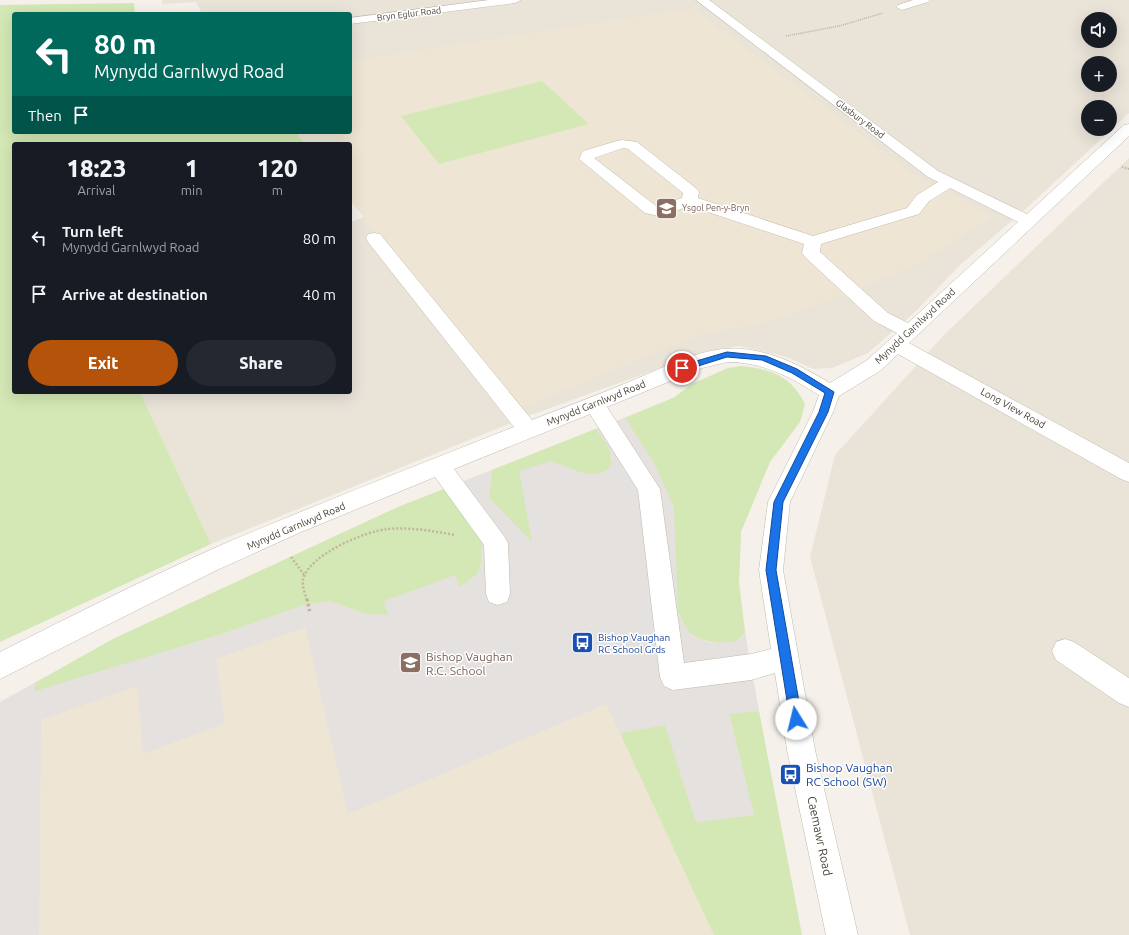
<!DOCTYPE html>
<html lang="en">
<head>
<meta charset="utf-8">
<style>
  :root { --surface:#171b24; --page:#242831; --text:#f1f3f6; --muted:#9ea1a6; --accent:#b45309 }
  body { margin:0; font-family:Ubuntu,sans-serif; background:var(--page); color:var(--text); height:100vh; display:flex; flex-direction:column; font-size:15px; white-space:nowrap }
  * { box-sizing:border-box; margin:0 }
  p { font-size:13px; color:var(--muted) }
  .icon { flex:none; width:22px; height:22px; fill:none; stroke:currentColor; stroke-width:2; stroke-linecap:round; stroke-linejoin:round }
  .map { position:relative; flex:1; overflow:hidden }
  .panel { position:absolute; left:12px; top:142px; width:340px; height:252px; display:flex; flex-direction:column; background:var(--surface); border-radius:4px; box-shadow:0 4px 16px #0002 }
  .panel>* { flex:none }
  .guide { position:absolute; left:12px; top:12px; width:340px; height:122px; border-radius:4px; box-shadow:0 4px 16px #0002; background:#00695c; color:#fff; overflow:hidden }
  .fabs { position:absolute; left:1081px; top:12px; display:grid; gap:8px }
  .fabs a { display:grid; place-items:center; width:36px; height:36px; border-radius:50%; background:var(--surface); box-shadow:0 4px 16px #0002; font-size:20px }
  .pin { position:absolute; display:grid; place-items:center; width:34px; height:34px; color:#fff; margin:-17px; border:2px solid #fff; border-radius:50%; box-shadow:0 1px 4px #0007 }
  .me { position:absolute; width:44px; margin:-22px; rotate:351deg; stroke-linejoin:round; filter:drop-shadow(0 0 3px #0008) }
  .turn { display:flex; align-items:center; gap:14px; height:84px; padding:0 16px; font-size:18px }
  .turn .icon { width:52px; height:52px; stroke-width:2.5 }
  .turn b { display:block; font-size:28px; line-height:34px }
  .then { display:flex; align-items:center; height:38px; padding:0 16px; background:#0003; gap:8px; font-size:15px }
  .eta { display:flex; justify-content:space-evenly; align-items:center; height:68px; text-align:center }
  .eta b { font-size:24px; font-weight:800; line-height:28px }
  .button { display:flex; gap:8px; margin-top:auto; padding:8px 16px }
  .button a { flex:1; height:46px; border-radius:24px; background:var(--accent); color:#fff; font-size:16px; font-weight:800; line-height:46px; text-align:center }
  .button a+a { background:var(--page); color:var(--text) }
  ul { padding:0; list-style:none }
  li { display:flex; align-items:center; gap:12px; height:56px; padding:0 16px }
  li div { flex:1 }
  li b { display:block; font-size:15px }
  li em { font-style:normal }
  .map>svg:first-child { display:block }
  .residential { fill:#e9e3d8; fill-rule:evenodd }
  .education { fill:#eee5d4 }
  .green { fill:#d3e8b4 }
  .parking { fill:#e4e1de }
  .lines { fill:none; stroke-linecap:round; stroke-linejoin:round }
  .minor-casing { stroke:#c0b9ad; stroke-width:1 }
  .path-far3 { stroke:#c2b49e; stroke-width:1.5; stroke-dasharray:1 1; stroke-linecap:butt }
  .path-far2 { stroke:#c2b49e; stroke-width:2; stroke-dasharray:1.5 1.5; stroke-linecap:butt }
  .path-far1 { stroke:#c2b49e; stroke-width:2.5; stroke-dasharray:2 2; stroke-linecap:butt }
  .path { stroke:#c2b49e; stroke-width:3.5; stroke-dasharray:2.5 2.5; stroke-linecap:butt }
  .minor { fill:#fff; fill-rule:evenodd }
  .route { fill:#1a73e8; stroke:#114b97 }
  .labels { text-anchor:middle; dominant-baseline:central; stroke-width:3; stroke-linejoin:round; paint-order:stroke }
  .far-street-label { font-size:9px; fill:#494238; stroke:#fff }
  .far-education-label { font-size:9px; fill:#785e54; stroke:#fff; text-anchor:start }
  .street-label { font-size:10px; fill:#494238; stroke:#fff }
  .transit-label { font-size:10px; fill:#164399; stroke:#fff; text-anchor:start }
  .near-education-label { font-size:12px; fill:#785e54; stroke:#fff; text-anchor:start }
  .near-transit-label { font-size:12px; fill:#164399; stroke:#fff; text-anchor:start }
  .near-street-label { font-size:12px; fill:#494238; stroke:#fff }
</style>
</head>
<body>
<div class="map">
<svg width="1129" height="935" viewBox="0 0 1129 935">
  <rect width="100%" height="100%" fill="#f5f1ea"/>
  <g class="residential">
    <path d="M 162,0 L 1129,0 L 1129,113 L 1029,206 L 959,266 L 916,311 L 868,353 L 832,368 L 813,369 L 787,357 L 740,346 L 707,351 L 531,415 L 211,544 L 140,392 L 350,392 L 350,222 L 364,217 L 350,200 L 350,144 L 305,144 L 295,132 L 350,132 L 350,14 L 202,14 L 196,2 L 162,4 ZM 1088,19 L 1110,19 L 1110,41 L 1088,41 ZM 1088,63 L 1110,63 L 1110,85 L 1088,85 ZM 1088,107 L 1110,107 L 1110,129 L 1088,129 Z"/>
    <path d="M 1129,158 L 1129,935 L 910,935 L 810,557 L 835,455 L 945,334 Z"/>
  </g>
  <g class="education">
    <path d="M 693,8 L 915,175 L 993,216 L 919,263 L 872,284 L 772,321 L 697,336 L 519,409 L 350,200 L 350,144 L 305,144 L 295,132 L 350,132 L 350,61 Z"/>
    <path d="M 673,398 L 741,532 L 739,583 L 749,660 L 802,935 L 0,935 L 0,702 L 113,639 L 398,507 Z"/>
  </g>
  <g class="green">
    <path d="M 134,3 L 135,14 L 14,14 L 14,132 L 295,132 L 305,144 L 14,144 L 14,392 L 140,392 L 211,544 L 0,642 L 0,5 Z"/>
    <path d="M 542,81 L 589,124 L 439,164 L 401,116 Z"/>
    <path d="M 741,366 C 771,369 791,376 805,404 L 800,422 L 770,462 L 741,532 L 739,583 L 745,633 L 735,642 L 719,643 L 700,639 L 688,632 L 678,611 L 654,463 L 625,418 L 673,398 L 692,384 L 728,368 Z"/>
    <path d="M 596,429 L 609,447 L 612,465 C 599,481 583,473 566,468 L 532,543 L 489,498 L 492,470 Z"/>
    <path d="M 447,488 L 482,543 L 481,564 L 477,575 L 460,587 L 455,576 L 384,602 L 389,615 L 366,614 L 329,601 L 304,605 L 219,635 L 35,692 L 35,683 L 113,639 L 398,507 Z"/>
    <path d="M 759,711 L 802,935 L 714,935 L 620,733 L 665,725 L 696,822 L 754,815 L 729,713 Z"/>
  </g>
  <path class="parking" d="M 625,418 L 654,463 L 674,507 L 678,611 L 682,621 L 693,637 L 711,643 L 735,642 L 745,633 L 759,711 L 729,714 L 754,815 L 696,822 L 665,725 L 620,733 L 606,704 L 348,814 L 305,627 L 216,659 L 225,723 L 143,754 L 137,686 L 41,720 L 39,935 L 0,935 L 0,702 L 35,683 L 35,691 L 219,635 L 304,605 L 329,601 L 366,614 L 388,615 L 384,601 L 455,575 L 460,587 L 477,574 L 481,564 L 482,543 L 447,488 L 492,470 L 489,498 L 532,542 L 519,471 L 551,461 L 588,475 L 602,474 L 612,465 L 612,457 L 609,447 L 596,429 Z"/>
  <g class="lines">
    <defs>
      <g id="minor">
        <path d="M 489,0 L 521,0 L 515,3 L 350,24 L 350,18 Z"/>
        <path d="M 696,0 L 709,0 L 938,171 L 1027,214 L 1124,125 L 1129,124 L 1129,136 L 909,343 L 1129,463 L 1129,482 L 1121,479 L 898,354 L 880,371 L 839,396 L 833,412 L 790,502 L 783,570 L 815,750 L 858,935 L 826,935 L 787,750 L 775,673 L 751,680 L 673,690 L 664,686 L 660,677 L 638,490 L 590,414 L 454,469 L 504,536 L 508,543 L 510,594 L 507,602 L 498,605 L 489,602 L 486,594 L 484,545 L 435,477 L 301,532 L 215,571 L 0,679 L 0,652 C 75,614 151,576 228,542 C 323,502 418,465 514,427 L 368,242 L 366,238 L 368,234 L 374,233 L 380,234 L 532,420 C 565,407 598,395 631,381 C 666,367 704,345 743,349 C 775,352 803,367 830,383 L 866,361 L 897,333 L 874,321 L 805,257 L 802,253 L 804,244 L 690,206 L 659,216 L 645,213 L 579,159 L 583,151 L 617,141 L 622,140 L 637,142 L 697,189 L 699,192 L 698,198 L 813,236 L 907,208 L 917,195 L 938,182 L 928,177 ZM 623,148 L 628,149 L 683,193 L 682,198 L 656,206 L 594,158 ZM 950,188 L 1018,222 L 908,323 L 888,313 L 820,252 L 821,244 L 919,214 L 929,201 ZM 728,362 C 763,362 790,377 819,395 L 813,412 L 768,502 L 759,570 L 771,649 L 751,654 L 684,663 L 660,489 L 607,407 L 702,368 Z"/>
        <path d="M 913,0 L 930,0 L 928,2 L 902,10 L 896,7 L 898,5 Z"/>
        <path d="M 1065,639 L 1074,642 L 1129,678 L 1129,707 L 1119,703 L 1056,660 L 1052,651 L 1056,642 Z"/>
      </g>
    </defs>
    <use href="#minor" class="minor-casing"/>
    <path class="path-far3" d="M 786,36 L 839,26 L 883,13"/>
    <path class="path-far2" d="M 1122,167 L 1129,169"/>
    <g class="path-far1">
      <path d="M 291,557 L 305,576"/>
      <path d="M 307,600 C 305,594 302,586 303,579 C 309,555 365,531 388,529 C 410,527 433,531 455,535"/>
    </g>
    <path class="path" d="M 307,599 L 310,613"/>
    <use href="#minor" class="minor"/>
  </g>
  <path class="route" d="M 727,352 L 766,356 L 797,369 L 834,392 L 828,412 L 783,502 L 776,570 L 802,719 L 800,723 L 796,725 L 792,723 L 790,719 L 766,570 L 774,502 L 819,412 L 825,393 L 792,373 L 762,360 L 727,357 L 682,371 L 678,368 L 679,366 Z"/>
  <defs>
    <symbol id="school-square" viewBox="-11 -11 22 22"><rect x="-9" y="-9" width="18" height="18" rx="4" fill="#8d6e63" stroke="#fff"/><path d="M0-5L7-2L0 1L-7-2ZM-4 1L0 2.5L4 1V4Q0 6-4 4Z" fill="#fff"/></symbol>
    <symbol id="bus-square" viewBox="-11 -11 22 22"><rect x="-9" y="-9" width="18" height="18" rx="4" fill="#1a4fb4" stroke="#fff"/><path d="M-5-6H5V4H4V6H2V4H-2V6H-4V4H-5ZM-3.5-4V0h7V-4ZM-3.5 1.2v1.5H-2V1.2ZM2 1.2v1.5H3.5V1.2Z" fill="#fff"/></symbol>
  </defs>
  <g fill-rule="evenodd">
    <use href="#school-square" x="654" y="196" width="25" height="25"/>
    <use href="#bus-square" x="570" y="630" width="25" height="25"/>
    <use href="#school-square" x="398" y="650" width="25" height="25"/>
    <use href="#bus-square" x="778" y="762" width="25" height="25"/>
  </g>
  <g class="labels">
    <g class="far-street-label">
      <text transform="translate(409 14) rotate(-7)">Bryn Eglur Road</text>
      <text transform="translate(860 119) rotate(37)">Glasbury Road</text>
    </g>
    <g class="far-education-label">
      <text x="682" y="208">Ysgol Pen-y-Bryn</text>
    </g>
    <g class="street-label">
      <text transform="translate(915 326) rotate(-43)">Mynydd Garnlwyd Road</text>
      <text transform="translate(596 403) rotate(-22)">Mynydd Garnlwyd Road</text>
      <text transform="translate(1013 408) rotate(29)">Long View Road</text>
      <text transform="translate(296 526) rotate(-23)">Mynydd Garnlwyd Road</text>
    </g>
    <g class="transit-label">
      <text x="598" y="637">Bishop Vaughan<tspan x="598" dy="12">RC School Grds</tspan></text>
    </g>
    <g class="near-education-label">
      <text x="426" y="656">Bishop Vaughan<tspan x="426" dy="14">R.C. School</tspan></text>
    </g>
    <g class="near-transit-label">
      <text x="806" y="767">Bishop Vaughan<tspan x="806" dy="14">RC School (SW)</tspan></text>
    </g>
    <g class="near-street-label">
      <text transform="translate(820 836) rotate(78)">Caemawr Road</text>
    </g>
  </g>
</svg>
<div class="fabs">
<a><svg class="icon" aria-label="sound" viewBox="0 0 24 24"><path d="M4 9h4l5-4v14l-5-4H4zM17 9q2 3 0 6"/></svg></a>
<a>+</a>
<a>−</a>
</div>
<div class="pin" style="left:682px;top:368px;background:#d93025"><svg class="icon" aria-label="arrive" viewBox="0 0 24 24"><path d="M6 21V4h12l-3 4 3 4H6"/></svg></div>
<svg class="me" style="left:796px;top:719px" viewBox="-20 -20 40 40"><circle r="19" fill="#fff"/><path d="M0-13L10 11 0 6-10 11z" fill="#1a73e8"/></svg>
<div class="guide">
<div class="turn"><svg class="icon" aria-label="left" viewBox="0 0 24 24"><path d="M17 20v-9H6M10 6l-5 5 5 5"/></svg><div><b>80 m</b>Mynydd Garnlwyd Road</div></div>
<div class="then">Then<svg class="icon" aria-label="arrive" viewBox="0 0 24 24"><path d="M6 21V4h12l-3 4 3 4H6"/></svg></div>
</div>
<section class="panel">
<div class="eta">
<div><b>18:23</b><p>Arrival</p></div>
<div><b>1</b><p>min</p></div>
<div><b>120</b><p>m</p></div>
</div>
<ul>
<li><svg class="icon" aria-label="left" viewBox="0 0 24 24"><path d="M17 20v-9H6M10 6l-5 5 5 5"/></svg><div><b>Turn left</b><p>Mynydd Garnlwyd Road</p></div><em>80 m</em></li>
<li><svg class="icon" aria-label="arrive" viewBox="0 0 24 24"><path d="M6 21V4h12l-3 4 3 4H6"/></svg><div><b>Arrive at destination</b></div><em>40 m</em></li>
</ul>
<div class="button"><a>Exit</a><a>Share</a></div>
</section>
</div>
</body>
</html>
